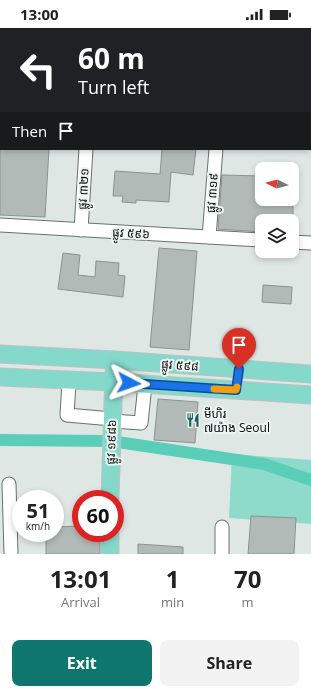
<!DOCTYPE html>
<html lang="en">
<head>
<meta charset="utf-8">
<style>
  :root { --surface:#fff; --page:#f2f2f2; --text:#222; --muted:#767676; --accent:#0f766e }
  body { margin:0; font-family:"Open Sans","Noto Sans Khmer",sans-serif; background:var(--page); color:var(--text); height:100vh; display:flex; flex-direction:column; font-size:15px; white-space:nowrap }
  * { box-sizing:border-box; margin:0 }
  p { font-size:13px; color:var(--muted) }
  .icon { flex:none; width:22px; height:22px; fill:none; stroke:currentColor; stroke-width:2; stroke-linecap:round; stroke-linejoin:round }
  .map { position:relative; height:526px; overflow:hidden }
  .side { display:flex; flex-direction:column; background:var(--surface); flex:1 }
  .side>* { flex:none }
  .top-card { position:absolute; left:0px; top:0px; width:311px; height:122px; box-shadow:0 2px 6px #0003; background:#202124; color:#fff; overflow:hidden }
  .needle { width:26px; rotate:276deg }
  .buttons { position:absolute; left:255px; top:134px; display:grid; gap:8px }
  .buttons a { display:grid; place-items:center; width:44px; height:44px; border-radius:8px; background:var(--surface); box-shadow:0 2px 6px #0003; font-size:20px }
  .speed { position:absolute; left:12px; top:462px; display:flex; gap:8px; font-size:20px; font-weight:700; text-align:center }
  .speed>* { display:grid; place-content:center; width:52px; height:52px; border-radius:50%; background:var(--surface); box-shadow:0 2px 6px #0003; line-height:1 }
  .speed small { font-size:10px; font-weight:400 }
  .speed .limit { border:6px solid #d22; background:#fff; color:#111 }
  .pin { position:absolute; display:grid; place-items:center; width:34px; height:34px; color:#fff; margin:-41px -17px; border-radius:50% 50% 50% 0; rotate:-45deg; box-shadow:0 0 4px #0007 }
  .pin .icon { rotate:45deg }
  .me { position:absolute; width:44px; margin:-22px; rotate:94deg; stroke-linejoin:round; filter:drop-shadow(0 0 3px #0008) }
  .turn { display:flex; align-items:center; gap:14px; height:84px; padding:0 12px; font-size:18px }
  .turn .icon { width:52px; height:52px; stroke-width:2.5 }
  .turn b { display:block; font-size:28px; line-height:34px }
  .then { display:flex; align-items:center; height:38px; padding:0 12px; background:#0003; gap:8px; font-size:15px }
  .eta { display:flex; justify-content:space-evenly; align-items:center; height:68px; text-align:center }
  .eta b { font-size:24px; font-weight:700; line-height:28px }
  .action { display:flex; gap:8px; margin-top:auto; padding:8px 12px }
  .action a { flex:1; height:46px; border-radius:8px; background:var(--accent); color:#fff; font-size:16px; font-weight:700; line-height:46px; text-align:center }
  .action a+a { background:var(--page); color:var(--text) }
  .status { display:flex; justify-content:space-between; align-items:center; height:28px; padding:0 20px; background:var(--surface); direction:ltr }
  .status svg { height:11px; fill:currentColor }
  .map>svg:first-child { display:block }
  .green { fill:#8edbcb }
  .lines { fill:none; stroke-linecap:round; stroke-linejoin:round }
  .canal { stroke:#5bceba; stroke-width:12 }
  .building { fill:#b2bab8; stroke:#8b9391 }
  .minor-casing { stroke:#69706e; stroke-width:15 }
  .major-casing { stroke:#bfc0c0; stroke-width:19 }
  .minor { stroke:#fff; stroke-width:13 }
  .major { stroke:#84d9cb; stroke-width:17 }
  .route-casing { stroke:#114b97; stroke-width:10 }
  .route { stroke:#1a73e8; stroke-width:7 }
  .slow { stroke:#f59e0b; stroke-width:7 }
  .labels { text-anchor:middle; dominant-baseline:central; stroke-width:4; stroke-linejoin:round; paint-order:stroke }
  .street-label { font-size:12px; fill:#0a0d0c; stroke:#ecf5f3 }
  .poi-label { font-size:12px; fill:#0a0d0c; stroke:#ecf5f3; text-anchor:start }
</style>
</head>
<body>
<div class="status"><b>13:00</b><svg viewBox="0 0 49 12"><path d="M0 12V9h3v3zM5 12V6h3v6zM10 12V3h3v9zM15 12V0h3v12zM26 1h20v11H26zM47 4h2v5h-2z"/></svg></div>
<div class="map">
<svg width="311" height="526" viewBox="0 0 311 526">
  <rect width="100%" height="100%" fill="#dfe7e5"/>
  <path class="green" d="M 232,426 L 311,432 L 311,496 L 229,490 Z"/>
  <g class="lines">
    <path class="canal" d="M 0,412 L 111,413 L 264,436 L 311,452"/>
  </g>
  <g class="building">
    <path d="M 0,121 L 49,121 L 45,189 L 0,187 Z"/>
    <path d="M 162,121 L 196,121 L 193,147 L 171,144 L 169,174 L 136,172 L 136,175 L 122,174 L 123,168 L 113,168 L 115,143 L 160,146 Z"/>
    <path d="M 222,147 L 262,148 L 262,171 L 293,171 L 293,193 L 262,193 L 262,204 L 218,201 Z"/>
    <path d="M 159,220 L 197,223 L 189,322 L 150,319 Z"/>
    <path d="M 63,225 L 80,227 L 78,247 L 95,249 L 96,233 L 119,235 L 118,247 L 125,248 L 123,269 L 58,261 Z"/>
    <path d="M 263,257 L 292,259 L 291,276 L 262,274 Z"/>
    <path d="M 158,371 L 198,374 L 195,415 L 154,412 Z"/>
    <path d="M 251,488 L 296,490 L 294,526 L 248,526 Z"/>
    <path d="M 81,498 L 81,505 L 100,505 L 100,526 L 46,526 L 46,505 L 55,505 L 55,499 Z"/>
    <path d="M 138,516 L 183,519 L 183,526 L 138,526 Z"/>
  </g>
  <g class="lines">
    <defs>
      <g id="minor">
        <path d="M 203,0 L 204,1"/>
        <path d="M 93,1 L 93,0"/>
        <path d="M 310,112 L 311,113"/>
        <path d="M 0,197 L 262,212"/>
        <path d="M 81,202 L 86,121"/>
        <path d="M 209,209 L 216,121"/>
        <path d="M 292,214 L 311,215"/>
        <path d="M 69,354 L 67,387 L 112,391"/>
        <path d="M 112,393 L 141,395 L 145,357"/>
        <path d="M 9,456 L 11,526"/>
        <path d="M 222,526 L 222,499"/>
      </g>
      <g id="major">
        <path d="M 0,326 L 115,332 L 311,346"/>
        <path d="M 0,349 L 113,354 L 311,367"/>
        <path d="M 110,471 L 114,343"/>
        <path d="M 110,505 L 110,526"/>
      </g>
    </defs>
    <use href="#minor" class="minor-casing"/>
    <use href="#major" class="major-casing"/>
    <use href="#minor" class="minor"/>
    <use href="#major" class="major"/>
  </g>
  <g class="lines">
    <defs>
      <path id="route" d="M 129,355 L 236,362 L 239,341"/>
    </defs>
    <use href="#route" class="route-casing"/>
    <use href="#route" class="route"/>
    <path class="slow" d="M 214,361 L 236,362 L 237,359"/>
  </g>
  <defs>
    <symbol id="restaurant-bare" viewBox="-9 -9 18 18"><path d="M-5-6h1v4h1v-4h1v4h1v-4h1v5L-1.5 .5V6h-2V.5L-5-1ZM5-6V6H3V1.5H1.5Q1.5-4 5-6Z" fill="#1d6559" stroke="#ecf5f3" stroke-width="2.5" paint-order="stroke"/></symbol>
  </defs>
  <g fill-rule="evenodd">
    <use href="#restaurant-bare" x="183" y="382" width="20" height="20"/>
  </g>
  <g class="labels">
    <g class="street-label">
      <text transform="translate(83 161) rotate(-87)">ផ្លូវ ៣២១</text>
      <text transform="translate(212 165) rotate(-86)">ផ្លូវ ៣១៩</text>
      <text transform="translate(131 205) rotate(3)">ផ្លូវ ៥៩៦</text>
      <text transform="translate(180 337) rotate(4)">ផ្លូវ ៥៩៨</text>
      <text transform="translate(111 414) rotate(-88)">ផ្លូវ ១៩៨៦</text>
    </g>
    <g class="poi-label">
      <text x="204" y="385">មីហិរ<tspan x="204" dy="14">៧យ៉ាង Seoul</tspan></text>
    </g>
  </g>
</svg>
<div class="buttons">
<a><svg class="needle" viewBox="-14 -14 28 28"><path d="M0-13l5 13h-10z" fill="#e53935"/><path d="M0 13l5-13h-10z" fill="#767676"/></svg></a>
<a><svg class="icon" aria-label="layers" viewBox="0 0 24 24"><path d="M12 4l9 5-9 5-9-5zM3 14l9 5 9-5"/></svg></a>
</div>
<div class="speed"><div>51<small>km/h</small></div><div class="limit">60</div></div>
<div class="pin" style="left:239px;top:341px;background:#d93025"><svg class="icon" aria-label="arrive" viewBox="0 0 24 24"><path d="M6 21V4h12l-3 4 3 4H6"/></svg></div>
<svg class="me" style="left:129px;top:355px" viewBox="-20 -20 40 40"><path d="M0-17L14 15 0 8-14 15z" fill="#1a73e8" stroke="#fff" stroke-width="4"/></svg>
<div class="top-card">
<div class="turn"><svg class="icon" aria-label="left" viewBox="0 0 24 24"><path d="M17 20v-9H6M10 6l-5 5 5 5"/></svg><div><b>60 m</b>Turn left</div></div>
<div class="then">Then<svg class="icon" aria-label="arrive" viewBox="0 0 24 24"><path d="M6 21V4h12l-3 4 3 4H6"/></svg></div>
</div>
</div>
<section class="side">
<div class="eta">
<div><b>13:01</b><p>Arrival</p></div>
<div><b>1</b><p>min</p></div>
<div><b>70</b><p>m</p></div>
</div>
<div class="action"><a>Exit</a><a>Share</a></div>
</section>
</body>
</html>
